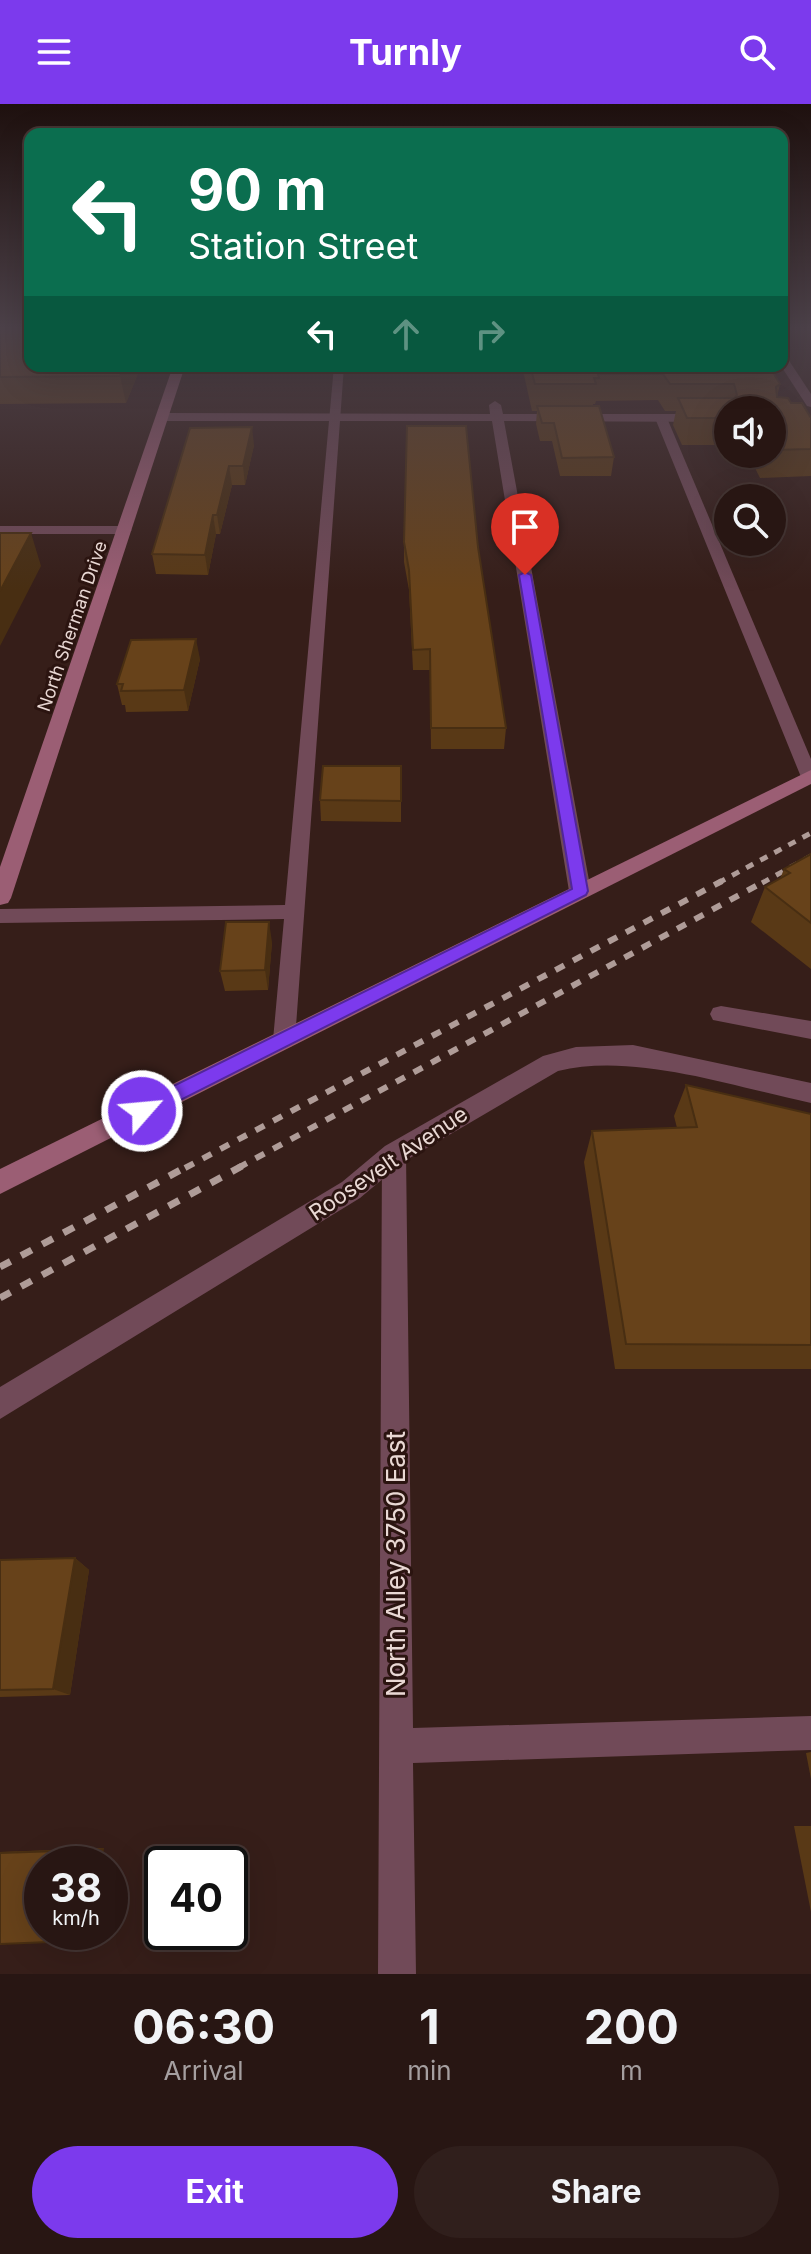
<!DOCTYPE html>
<html lang="en">
<head>
<meta charset="utf-8">
<style>
  :root { --surface:#281613; --page:#301f1c; --text:#f1f3f6; --muted:#a59fa0; --line:#443533; --accent:#7c3aed }
  body { margin:0; font-family:Inter,sans-serif; background:var(--page); color:var(--text); height:100vh; display:flex; flex-direction:column; font-size:30px; white-space:nowrap }
  * { box-sizing:border-box; margin:0 }
  p { font-size:26px; color:var(--muted) }
  .icon { flex:none; width:44px; height:44px; fill:none; stroke:currentColor; stroke-width:2; stroke-linecap:round; stroke-linejoin:round }
  .map { position:relative; height:1870px; overflow:hidden }
  .side { display:flex; flex-direction:column; background:var(--surface); flex:1 }
  .side>* { flex:none }
  .top-card { position:absolute; left:24px; top:24px; width:764px; height:244px; border-radius:16px; box-shadow:0 8px 32px #0002,0 0 0 2px var(--line); background:#0b6e4f; color:#fff; overflow:hidden }
  .controls { position:absolute; left:714px; top:292px; display:grid; gap:16px }
  .controls a { display:grid; place-items:center; width:72px; height:72px; border-radius:50%; background:var(--surface); box-shadow:0 8px 32px #0002,0 0 0 2px var(--line); font-size:40px }
  .speed { position:absolute; left:24px; top:1742px; display:flex; gap:16px; font-size:40px; font-weight:700; text-align:center }
  .speed>* { display:grid; place-content:center; width:104px; height:104px; border-radius:50%; background:var(--surface); box-shadow:0 8px 32px #0002,0 0 0 2px var(--line); line-height:1 }
  .speed small { font-size:20px; font-weight:400 }
  .speed .limit { border:4px solid #111; border-radius:12px; background:#fff; color:#111 }
  .pin { position:absolute; display:grid; place-items:center; width:68px; height:68px; color:#fff; margin:-82px -34px; border-radius:50% 50% 50% 0; rotate:-45deg; box-shadow:0 0 8px #0007 }
  .pin .icon { rotate:45deg }
  .me { position:absolute; width:88px; margin:-44px; rotate:63deg; stroke-linejoin:round; filter:drop-shadow(0 0 6px #0008) }
  .turn { display:flex; align-items:center; gap:28px; height:168px; padding:0 32px; font-size:36px }
  .turn .icon { width:104px; height:104px; stroke-width:2.5 }
  .turn b { display:block; font-size:56px; line-height:68px }
  .lanes { display:flex; align-items:center; height:76px; padding:0 32px; background:#0003; justify-content:center; gap:40px; direction:ltr }
  .lanes .off { opacity:.35 }
  .eta { display:flex; justify-content:space-evenly; align-items:center; height:136px; text-align:center }
  .eta b { font-size:48px; font-weight:700; line-height:56px }
  .action { display:flex; gap:16px; margin-top:auto; padding:16px 32px }
  .action a { flex:1; height:92px; border-radius:48px; background:var(--accent); color:#fff; font-size:32px; font-weight:700; line-height:92px; text-align:center }
  .action a+a { background:var(--page); color:var(--text) }
  header { display:flex; justify-content:space-between; align-items:center; height:104px; padding:0 32px; background:var(--accent); color:#fff; font-size:36px; font-weight:700 }
  .map>svg:first-child { display:block }
  .lines { fill:none; stroke-linecap:round; stroke-linejoin:round }
  .lane { fill:#714a58; fill-rule:evenodd }
  .street { fill:#714a58; fill-rule:evenodd }
  .secondary { fill:#9b5e74; fill-rule:evenodd }
  .rail-far2 { stroke:#af9c98; stroke-width:5; stroke-dasharray:8 8; stroke-linecap:butt }
  .rail-far1 { stroke:#af9c98; stroke-width:6; stroke-dasharray:10 10; stroke-linecap:butt }
  .rail { stroke:#af9c98; stroke-width:7; stroke-dasharray:12 12; stroke-linecap:butt }
  .wall { fill:#593916 }
  .shaded-wall { fill:#482e12 }
  .building { fill:#67421a; stroke:#482e12; stroke-width:2 }
  .route { fill:#7c3aed; stroke:#51269a; stroke-width:2 }
  .labels { text-anchor:middle; dominant-baseline:central; stroke-width:6; stroke-linejoin:round; paint-order:stroke }
  .far-street-label { font-size:18px; fill:#e9d8d4; stroke:#2b1410 }
  .street-label { font-size:22px; fill:#e9d8d4; stroke:#2b1410 }
  .near-street-label { font-size:26px; fill:#e9d8d4; stroke:#2b1410 }
</style>
</head>
<body>
<header><svg class="icon" aria-label="menu" viewBox="0 0 24 24"><path d="M4 6h16M4 12h16M4 18h16"/></svg>Turnly<svg class="icon" aria-label="search" viewBox="0 0 24 24"><circle cx="10" cy="10" r="6"/><path d="M15 15l6 6"/></svg></header>
<div class="map">
<svg width="811" height="1870" viewBox="0 0 811 1870">
  <rect width="100%" height="100%" fill="#361e19"/>
  <g class="lines">
    <g class="lane">
      <path d="M 334,262 L 344,262 L 295,936 L 292,942 L 284,945 L 276,942 L 273,936 L 284,815 L 0,819 L 0,805 L 285,801 Z"/>
      <path d="M 657,312 L 667,314 L 811,655 L 811,678 L 801,673 L 655,314 Z"/>
      <path d="M 0,422 L 125,422 L 132,426 L 125,430 L 0,430 Z"/>
      <path d="M 721,902 L 811,917 L 811,935 L 713,916 L 710,910 L 713,904 Z"/>
      <path d="M 394,1040 L 402,1043 L 406,1050 L 413,1624 L 811,1612 L 811,1646 L 413,1659 L 416,1870 L 378,1870 L 382,1050 L 386,1043 Z"/>
    </g>
    <g class="street">
      <path d="M 782,251 L 786,252 L 811,290 L 811,303 L 807,302 L 781,262 Z"/>
      <path d="M 495,297 L 501,301 L 503,310 L 728,310 L 728,318 L 504,317 L 591,787 L 588,792 L 572,792 L 569,787 L 492,317 L 163,317 L 157,313 L 163,309 L 490,310 L 489,301 Z"/>
      <path d="M 633,941 L 811,979 L 811,999 C 734,983 634,948 558,967 L 403,1058 L 360,1094 L 0,1315 L 0,1283 L 342,1078 L 385,1042 L 543,952 L 576,943 Z"/>
    </g>
    <g class="secondary">
      <path d="M 173,262 L 185,262 L 11,794 L 8,799 L 0,801 L 0,763 Z"/>
      <path d="M 811,666 L 811,680 L 0,1090 L 0,1065 Z"/>
    </g>
    <g class="rail-far2">
      <path d="M 718,779 L 811,729"/>
      <path d="M 762,779 L 811,752"/>
    </g>
    <g class="rail-far1">
      <path d="M 185,1064 L 722,777"/>
      <path d="M 238,1064 L 765,777"/>
    </g>
    <g class="rail">
      <path d="M 0,1163 L 188,1062"/>
      <path d="M 0,1194 L 242,1062"/>
    </g>
  </g>
  <g class="wall">
    <path d="M 0,224 L 141,262 L 126,299 L 0,300 Z"/>
    <path d="M 522,262 L 769,262 L 780,280 L 777,293 L 791,299 L 811,314 L 811,372 L 760,374 L 748,350 L 772,350 L 772,306 L 728,306 L 728,341 L 682,341 L 673,321 L 676,307 L 665,307 L 658,296 L 596,297 L 595,300 L 593,300 L 593,302 L 614,353 L 611,372 L 560,372 L 552,337 L 540,337 L 536,320 L 537,307 L 532,307 Z"/>
    <path d="M 190,324 L 254,341 L 245,381 L 232,381 L 220,430 L 216,430 L 208,471 L 156,470 L 152,450 Z"/>
    <path d="M 404,438 L 478,443 L 506,624 L 504,645 L 431,645 L 430,566 L 413,566 L 409,486 L 404,458 Z"/>
    <path d="M 200,555 L 188,607 L 126,608 L 125,601 L 122,601 L 117,580 Z"/>
    <path d="M 401,662 L 401,718 L 321,717 L 320,696 Z"/>
    <path d="M 811,750 L 811,865 L 751,818 L 765,783 L 780,775 L 784,765 Z"/>
    <path d="M 272,838 L 268,886 L 225,887 L 220,867 Z"/>
    <path d="M 686,981 L 811,1010 L 811,1265 L 615,1265 L 584,1058 L 592,1027 L 677,1024 L 674,1012 Z"/>
    <path d="M 75,1454 L 89,1466 L 70,1591 L 0,1593 L 0,1456 Z"/>
    <path d="M 811,1648 L 811,1675 L 806,1649 Z"/>
    <path d="M 794,1722 L 811,1722 L 811,1808 Z"/>
    <path d="M 104,1744 L 42,1828 L 93,1828 L 93,1831 L 75,1837 L 0,1840 L 0,1748 Z"/>
  </g>
  <g class="shaded-wall">
    <path d="M 125,262 L 141,262 L 126,299 L 120,272 Z"/>
    <path d="M 252,323 L 254,341 L 245,381 L 243,362 Z"/>
    <path d="M 229,362 L 232,381 L 220,430 L 217,411 Z"/>
    <path d="M 213,411 L 216,430 L 208,471 L 205,451 Z"/>
    <path d="M 31,429 L 41,462 L 0,542 L 0,487 Z"/>
    <path d="M 196,535 L 200,555 L 188,607 L 184,586 Z"/>
    <path d="M 269,818 L 272,838 L 268,886 L 265,866 Z"/>
    <path d="M 75,1454 L 89,1466 L 70,1591 L 53,1585 Z"/>
    <path d="M 104,1744 L 102,1760 L 85,1760 L 87,1746 Z"/>
    <path d="M 76,1828 L 93,1828 L 93,1831 L 75,1837 Z"/>
  </g>
  <g class="building">
    <path d="M 0,224 L 30,224 L 30,262 L 125,262 L 120,272 L 0,273 Z"/>
    <path d="M 530,262 L 769,262 L 780,280 L 776,283 L 777,293 L 788,294 L 791,299 L 802,299 L 811,314 L 811,345 L 772,346 L 772,306 L 728,306 L 728,314 L 687,314 L 678,294 L 734,294 L 737,291 L 734,280 L 670,280 L 663,270 L 598,270 L 599,274 L 594,274 L 596,280 L 535,280 Z"/>
    <path d="M 537,302 L 599,302 L 614,353 L 562,354 L 554,319 L 542,319 Z"/>
    <path d="M 407,322 L 466,322 L 478,443 L 506,624 L 431,624 L 430,545 L 413,546 L 409,466 L 404,438 Z"/>
    <path d="M 252,323 L 243,362 L 229,362 L 217,411 L 213,411 L 205,451 L 152,450 L 190,324 Z"/>
    <path d="M 0,429 L 31,429 L 0,487 Z"/>
    <path d="M 196,535 L 184,586 L 121,587 L 123,580 L 117,580 L 131,536 Z"/>
    <path d="M 323,662 L 401,662 L 401,697 L 320,696 Z"/>
    <path d="M 811,750 L 811,819 L 765,783 L 790,769 L 784,765 Z"/>
    <path d="M 226,818 L 269,818 L 265,866 L 220,867 Z"/>
    <path d="M 686,981 L 811,1010 L 811,1241 L 626,1240 L 592,1027 L 697,1023 Z"/>
    <path d="M 75,1454 L 53,1585 L 0,1586 L 0,1456 Z"/>
    <path d="M 87,1746 L 85,1760 L 42,1760 L 42,1828 L 76,1828 L 75,1837 L 0,1840 L 0,1749 Z"/>
  </g>
  <linearGradient id="sky" x2="0" y2="1"><stop stop-color="#1e100e"/><stop offset="0.46" stop-color="#4c4149"/><stop offset="1" stop-color="#4c4149" stop-opacity="0"/></linearGradient>
  <rect width="811" height="486" fill="url(#sky)"/>
  <path class="route" d="M 525,468 L 531,471 L 588,787 L 586,791 L 149,1012 L 135,1012 L 132,1007 L 135,1001 L 572,785 L 519,471 Z"/>
  <g class="labels">
    <g class="far-street-label">
      <text transform="translate(72 522) rotate(-71)">North Sherman Drive</text>
    </g>
    <g class="street-label">
      <text transform="translate(388 1059) rotate(-34)">Roosevelt Avenue</text>
    </g>
    <g class="near-street-label">
      <text transform="translate(395 1460) rotate(-90)">North Alley 3750 East</text>
    </g>
  </g>
</svg>
<div class="controls">
<a><svg class="icon" aria-label="sound" viewBox="0 0 24 24"><path d="M4 9h4l5-4v14l-5-4H4zM17 9q2 3 0 6"/></svg></a>
<a><svg class="icon" aria-label="search" viewBox="0 0 24 24"><circle cx="10" cy="10" r="6"/><path d="M15 15l6 6"/></svg></a>
</div>
<div class="speed"><div>38<small>km/h</small></div><div class="limit">40</div></div>
<div class="pin" style="left:525px;top:471px;background:#d93025"><svg class="icon" aria-label="arrive" viewBox="0 0 24 24"><path d="M6 21V4h12l-3 4 3 4H6"/></svg></div>
<svg class="me" style="left:142px;top:1007px" viewBox="-20 -20 40 40"><circle r="17" fill="#7c3aed" stroke="#fff" stroke-width="3"/><path d="M0-11L8 9 0 5-8 9z" fill="#fff"/></svg>
<div class="top-card">
<div class="turn"><svg class="icon" aria-label="left" viewBox="0 0 24 24"><path d="M17 20v-9H6M10 6l-5 5 5 5"/></svg><div><b>90 m</b>Station Street</div></div>
<div class="lanes"><svg class="icon" aria-label="left" viewBox="0 0 24 24"><path d="M17 20v-9H6M10 6l-5 5 5 5"/></svg><svg class="icon off" aria-label="ahead" viewBox="0 0 24 24"><path d="M12 20V5M6 11l6-6 6 6"/></svg><svg class="icon off" aria-label="right" viewBox="0 0 24 24"><path d="M7 20v-9h11M14 6l5 5-5 5"/></svg></div>
</div>
</div>
<section class="side">
<div class="eta">
<div><b>06:30</b><p>Arrival</p></div>
<div><b>1</b><p>min</p></div>
<div><b>200</b><p>m</p></div>
</div>
<div class="action"><a>Exit</a><a>Share</a></div>
</section>
</body>
</html>
